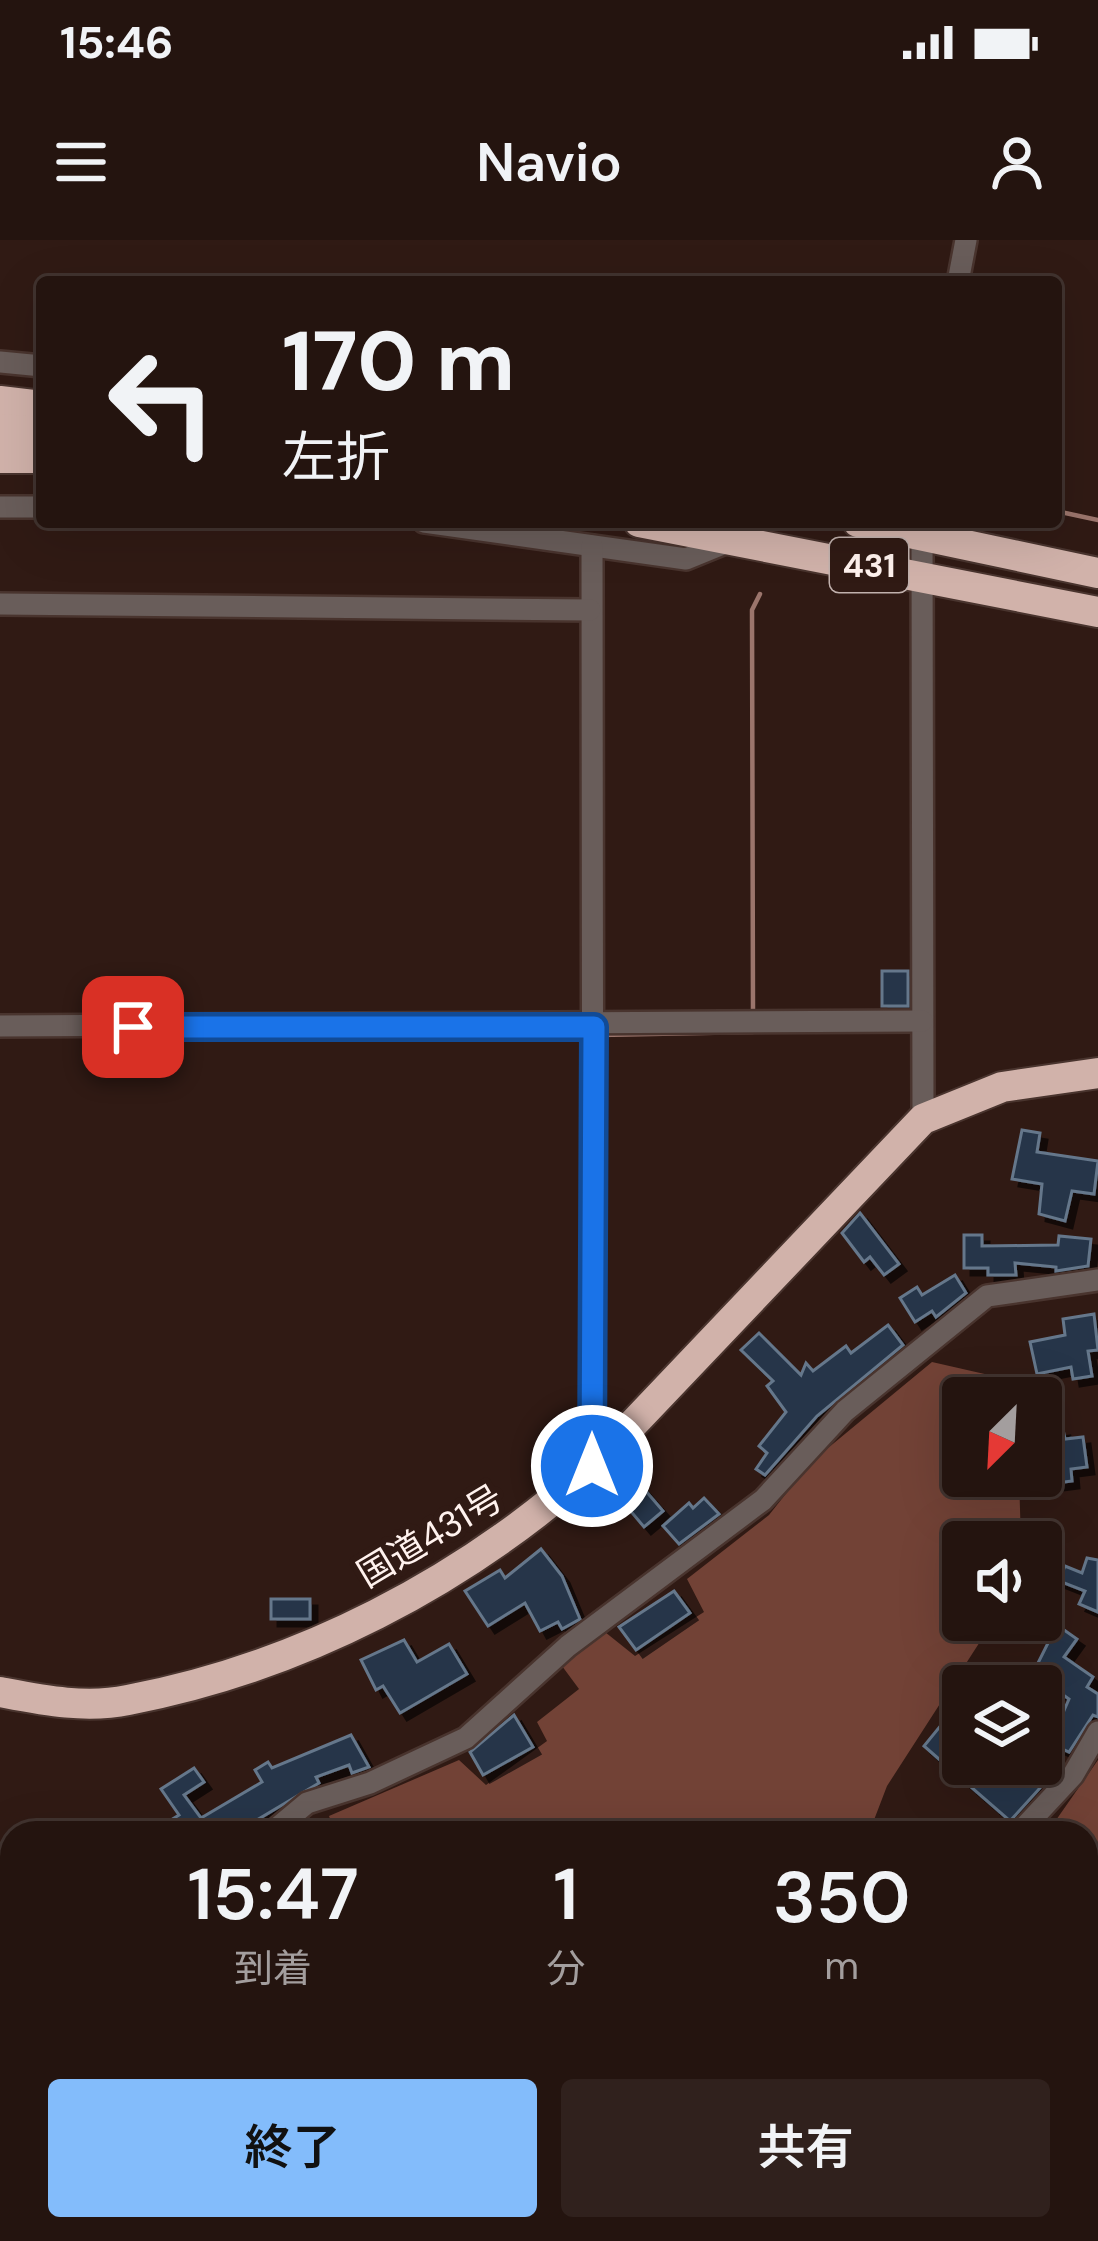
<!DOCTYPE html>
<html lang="ja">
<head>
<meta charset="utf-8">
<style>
  :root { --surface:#24140f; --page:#30211d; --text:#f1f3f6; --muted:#a39e9e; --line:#41332f; --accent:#83bcfb }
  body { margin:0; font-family:"DM Sans","Noto Sans JP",sans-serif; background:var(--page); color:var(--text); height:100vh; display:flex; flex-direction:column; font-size:45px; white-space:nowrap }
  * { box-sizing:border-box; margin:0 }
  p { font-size:39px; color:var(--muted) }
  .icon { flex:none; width:66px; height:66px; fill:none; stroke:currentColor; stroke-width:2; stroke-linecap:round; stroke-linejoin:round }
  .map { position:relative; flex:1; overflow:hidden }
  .panel { position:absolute; left:0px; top:1581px; width:1098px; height:420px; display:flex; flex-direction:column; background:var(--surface); border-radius:36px 36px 0 0; box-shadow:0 12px 48px #0002,0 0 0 3px var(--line) }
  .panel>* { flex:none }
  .hud { position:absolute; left:36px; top:36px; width:1026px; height:252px; border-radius:12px; box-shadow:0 12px 48px #0002,0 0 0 3px var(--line); background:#24140f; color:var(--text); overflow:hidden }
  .needle { width:78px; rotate:204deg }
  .controls { position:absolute; left:942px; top:1137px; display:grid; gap:24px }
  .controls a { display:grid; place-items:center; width:120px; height:120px; border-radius:12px; background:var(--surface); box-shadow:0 12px 48px #0002,0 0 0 3px var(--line); font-size:60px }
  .pin { position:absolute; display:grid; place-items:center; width:102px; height:102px; color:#fff; margin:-51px; border-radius:24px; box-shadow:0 6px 18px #0006 }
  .me { position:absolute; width:132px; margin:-66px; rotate:0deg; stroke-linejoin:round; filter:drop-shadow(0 0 9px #0008) }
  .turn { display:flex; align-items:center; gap:42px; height:252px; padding:0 48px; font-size:54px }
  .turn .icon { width:156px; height:156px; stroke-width:2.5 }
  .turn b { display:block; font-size:84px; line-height:102px }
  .eta { display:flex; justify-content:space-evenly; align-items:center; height:204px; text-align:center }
  .eta b { font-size:72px; font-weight:600; line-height:84px }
  .primary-button { display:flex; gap:24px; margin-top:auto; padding:24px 48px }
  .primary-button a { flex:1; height:138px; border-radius:12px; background:var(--accent); color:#111; font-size:48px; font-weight:600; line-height:138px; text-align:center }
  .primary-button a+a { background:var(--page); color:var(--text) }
  .status { display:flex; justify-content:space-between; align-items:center; height:84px; padding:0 60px; background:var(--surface); direction:ltr }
  .status svg { height:33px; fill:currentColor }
  header { display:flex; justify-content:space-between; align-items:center; height:156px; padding:0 48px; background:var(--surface); font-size:54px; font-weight:600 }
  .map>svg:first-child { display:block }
  .forest { fill:#724236 }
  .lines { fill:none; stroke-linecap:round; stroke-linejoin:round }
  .stream { stroke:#9b756c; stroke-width:4.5 }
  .building { fill:#273648; stroke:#65778b; stroke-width:3; filter:url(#shadow) }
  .minor-casing { stroke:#49342e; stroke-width:26 }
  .highway-casing { stroke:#49342e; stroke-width:34 }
  .minor { stroke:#695d5a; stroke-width:21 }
  .highway { stroke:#d1b2aa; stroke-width:30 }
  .route-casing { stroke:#114b97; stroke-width:30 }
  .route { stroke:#1a73e8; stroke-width:21 }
  .labels { text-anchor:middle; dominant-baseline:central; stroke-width:12; stroke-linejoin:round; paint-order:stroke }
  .shield { fill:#301a14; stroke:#c1b1ad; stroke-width:3 }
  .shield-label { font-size:33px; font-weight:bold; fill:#fff2ee }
  .street-label { font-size:36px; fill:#fff2ee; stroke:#301a14 }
</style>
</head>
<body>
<div class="status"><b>15:46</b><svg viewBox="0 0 49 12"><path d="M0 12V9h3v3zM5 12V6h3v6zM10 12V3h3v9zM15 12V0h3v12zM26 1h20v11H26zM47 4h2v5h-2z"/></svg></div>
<header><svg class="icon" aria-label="menu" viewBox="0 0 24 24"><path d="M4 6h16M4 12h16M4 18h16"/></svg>Navio<svg class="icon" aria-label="person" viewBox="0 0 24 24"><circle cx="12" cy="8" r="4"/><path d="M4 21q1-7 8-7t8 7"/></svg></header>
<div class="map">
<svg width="1098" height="2001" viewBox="0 0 1098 2001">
  <defs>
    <filter id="shadow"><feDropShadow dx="7" dy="7" stdDeviation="0" flood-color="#0009"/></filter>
  </defs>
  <rect width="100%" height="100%" fill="#301a14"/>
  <g class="forest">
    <path d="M 932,1122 L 989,1135 L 996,1158 L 963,1158 L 963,1236 L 1019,1236 L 1021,1302 L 963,1302 L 963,1380 L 994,1380 L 887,1546 L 869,1593 L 335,1593 L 329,1576 L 459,1520 L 486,1545 L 547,1501 L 537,1482 L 579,1449 L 562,1426 L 605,1392 L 635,1416 L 704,1372 L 687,1339 L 769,1275 L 811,1222 Z"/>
    <path d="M 1098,1520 L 1098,1960 L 1086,1952 L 1086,1593 L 1047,1593 Z"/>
    <path d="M 12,1707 L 12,1989 L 872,1989 L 863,2001 L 0,2001 L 0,1710 Z"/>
  </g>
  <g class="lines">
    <g class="stream">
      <path d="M 1056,271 L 1098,280"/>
      <path d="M 753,774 L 752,370 L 760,354"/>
      <path d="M 288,795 L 588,795"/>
      <path d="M 600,795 L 753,792"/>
    </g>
  </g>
  <g class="building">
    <rect x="882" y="731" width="26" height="35"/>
    <path d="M 1022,890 L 1040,893 L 1037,912 L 1098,921 L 1094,954 L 1072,951 L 1065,981 L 1039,974 L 1042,944 L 1012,939 Z"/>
    <path d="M 860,973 L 899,1024 L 884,1035 L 870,1017 L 864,1022 L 842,993 Z"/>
    <path d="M 964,995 L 982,995 L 982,1006 L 1058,1005 L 1059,996 L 1091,999 L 1088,1026 L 1056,1031 L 1056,1027 L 1015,1023 L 1016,1035 L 988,1035 L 988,1028 L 964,1028 Z"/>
    <path d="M 955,1035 L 966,1053 L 936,1077 L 932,1071 L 915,1082 L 900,1058 L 917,1047 L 922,1055 Z"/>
    <path d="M 1094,1074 L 1098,1110 L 1088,1111 L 1092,1136 L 1073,1139 L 1071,1127 L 1037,1134 L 1030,1102 L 1065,1095 L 1063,1079 Z"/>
    <path d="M 888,1085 L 903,1105 L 817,1176 L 765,1235 L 756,1229 L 767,1213 L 759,1206 L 786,1172 L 767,1146 L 773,1141 L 741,1110 L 759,1093 L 801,1135 L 806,1123 L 813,1131 L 846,1106 L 851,1113 Z"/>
    <path d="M 1063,1189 L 1065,1199 L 1083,1197 L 1087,1227 L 1071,1229 L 1072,1241 L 1041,1245 L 1041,1192 Z"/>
    <path d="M 632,1235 L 663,1271 L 644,1287 L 613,1250 Z"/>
    <path d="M 704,1258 L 719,1274 L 679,1304 L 663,1286 L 689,1263 L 693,1268 Z"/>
    <path d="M 541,1309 L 562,1336 L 580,1379 L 562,1389 L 558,1382 L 540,1391 L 525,1363 L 488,1386 L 465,1351 L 500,1330 L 505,1338 Z"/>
    <path d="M 1087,1318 L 1098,1320 L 1098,1372 L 1079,1364 L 1085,1351 L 1059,1341 L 1065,1326 L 1082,1333 Z"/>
    <path d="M 674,1351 L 690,1373 L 636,1410 L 619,1387 Z"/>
    <rect x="271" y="1359" width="39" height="20"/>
    <path d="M 1057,1385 L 1077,1399 L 1064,1417 L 1093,1437 L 1087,1447 L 1098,1454 L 1098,1477 L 1093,1475 L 1069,1512 L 1041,1499 L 1041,1475 L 1059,1482 L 1069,1459 L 1038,1437 L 1043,1429 L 1037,1425 Z"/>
    <path d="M 404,1400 L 417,1422 L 449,1404 L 467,1434 L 400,1473 L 383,1446 L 376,1450 L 361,1420 Z"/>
    <path d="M 514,1475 L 533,1507 L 483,1535 L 470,1512 Z"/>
    <path d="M 946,1479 L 963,1493 L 963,1524 L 991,1524 L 999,1531 L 1009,1524 L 1040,1548 L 1010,1581 L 924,1506 Z"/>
    <path d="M 351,1495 L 369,1527 L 352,1533 L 349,1525 L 316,1537 L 319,1543 L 257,1580 L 256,1593 L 172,1593 L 166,1583 L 179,1575 L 161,1549 L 194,1528 L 204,1542 L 184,1555 L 201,1578 L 262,1542 L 255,1530 L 268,1522 L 272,1528 Z"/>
  </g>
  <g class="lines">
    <defs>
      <g id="minor">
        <path d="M 958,42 L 966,0"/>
        <path d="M 0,122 L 42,126"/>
        <path d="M 0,267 L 42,267"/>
        <path d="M 424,282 L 686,319 L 730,301"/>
        <path d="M 922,286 L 923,879"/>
        <path d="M 592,306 L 593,1226"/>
        <path d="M 0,364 L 590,370"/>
        <path d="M 0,786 L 922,781"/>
        <path d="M 271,1593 L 307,1563 L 370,1543 L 466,1498 L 568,1406 L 763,1260 L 845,1171 L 987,1056 L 1098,1040"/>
        <path d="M 1019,1593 L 1073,1535 L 1098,1492"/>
        <path d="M 0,1701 L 12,1698"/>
        <path d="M 1086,1747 L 1098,1731"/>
        <path d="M 923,2001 L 925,1989"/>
      </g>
      <g id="highway">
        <path d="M 0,161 L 42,166"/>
        <path d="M 0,189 L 42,192"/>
        <path d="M 0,218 L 42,218"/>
        <path d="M 639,282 L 1098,372"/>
        <path d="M 858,282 L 1098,333"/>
        <path d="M 0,1452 C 42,1460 85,1469 128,1460 C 301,1427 463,1342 593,1226 L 923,879 L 1002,847 L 1098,833"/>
      </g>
    </defs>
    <use href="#minor" class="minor-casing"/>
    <use href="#highway" class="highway-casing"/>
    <use href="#minor" class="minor"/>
    <use href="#highway" class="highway"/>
  </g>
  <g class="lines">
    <defs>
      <path id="route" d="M 133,787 L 594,787 L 592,1226"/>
    </defs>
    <use href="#route" class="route-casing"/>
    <use href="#route" class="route"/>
  </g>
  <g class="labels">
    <rect class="shield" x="830" y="298" width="78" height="54" rx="9"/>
    <g class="shield-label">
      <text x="869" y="325">431</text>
    </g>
    <g class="street-label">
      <text transform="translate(430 1296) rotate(-31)">国道431号</text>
    </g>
  </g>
</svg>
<div class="controls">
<a><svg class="needle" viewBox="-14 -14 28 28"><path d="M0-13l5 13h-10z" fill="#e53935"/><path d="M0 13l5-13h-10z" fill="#a39e9e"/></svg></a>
<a><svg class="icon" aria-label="sound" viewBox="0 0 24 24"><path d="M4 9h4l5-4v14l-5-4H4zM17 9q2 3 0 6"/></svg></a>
<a><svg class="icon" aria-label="layers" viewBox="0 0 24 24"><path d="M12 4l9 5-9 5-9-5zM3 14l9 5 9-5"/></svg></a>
</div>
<div class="pin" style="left:133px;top:787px;background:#d93025"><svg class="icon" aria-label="arrive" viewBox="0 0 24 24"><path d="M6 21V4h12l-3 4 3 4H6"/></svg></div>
<svg class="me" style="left:592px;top:1226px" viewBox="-20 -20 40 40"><circle r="17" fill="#1a73e8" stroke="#fff" stroke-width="3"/><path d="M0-11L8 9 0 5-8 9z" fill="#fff"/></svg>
<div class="hud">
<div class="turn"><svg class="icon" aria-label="left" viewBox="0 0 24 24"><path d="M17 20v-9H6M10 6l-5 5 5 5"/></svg><div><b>170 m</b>左折</div></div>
</div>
<section class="panel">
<div class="eta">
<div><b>15:47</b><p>到着</p></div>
<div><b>1</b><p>分</p></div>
<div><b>350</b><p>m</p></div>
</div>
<div class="primary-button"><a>終了</a><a>共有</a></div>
</section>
</div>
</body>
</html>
